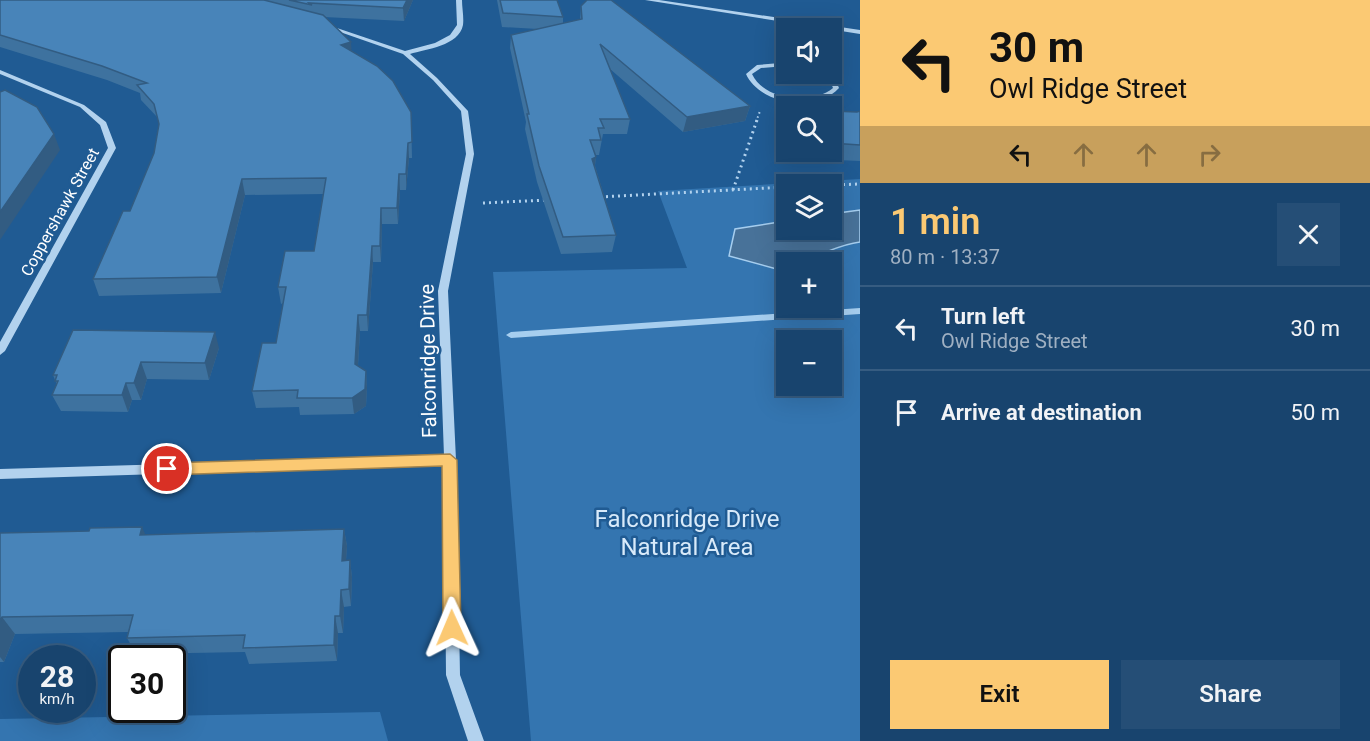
<!DOCTYPE html>
<html lang="en">
<head>
<meta charset="utf-8">
<style>
  :root { --surface:#18446e; --page:#254e76; --text:#f1f3f6; --muted:#9fb0c2; --line:#365c81; --accent:#fbc973 }
  body { margin:0; font-family:Roboto,sans-serif; background:var(--page); color:var(--text); height:100vh; display:flex; flex-direction:column; font-size:22px; white-space:nowrap }
  * { box-sizing:border-box; margin:0 }
  p { font-size:20px; color:var(--muted) }
  .icon { flex:none; width:33px; height:33px; fill:none; stroke:currentColor; stroke-width:2; stroke-linecap:round; stroke-linejoin:round }
  .map { position:relative; flex:1; overflow:hidden }
  .drawer { display:flex; flex-direction:column; background:var(--surface); width:510px }
  .drawer>* { flex:none }
  .hud { background:#fbc973; color:#111; overflow:hidden }
  .controls { position:absolute; left:776px; top:18px; display:grid; gap:12px }
  .controls a { display:grid; place-items:center; width:66px; height:66px; border-radius:0px; background:var(--surface); box-shadow:0 6px 24px #0002,0 0 0 2px var(--line); font-size:30px }
  .speed { position:absolute; left:18px; top:645px; display:flex; gap:12px; font-size:30px; font-weight:700; text-align:center }
  .speed>* { display:grid; place-content:center; width:78px; height:78px; border-radius:50%; background:var(--surface); box-shadow:0 6px 24px #0002,0 0 0 2px var(--line); line-height:1 }
  .speed small { font-size:15px; font-weight:400 }
  .speed .limit { border:3px solid #111; border-radius:9px; background:#fff; color:#111 }
  .pin { position:absolute; display:grid; place-items:center; width:51px; height:51px; color:#fff; margin:-26px; border:3px solid #fff; border-radius:50%; box-shadow:0 2px 6px #0007 }
  .me { position:absolute; width:66px; margin:-33px; rotate:359deg; stroke-linejoin:round; filter:drop-shadow(0 0 4px #0008) }
  .turn { display:flex; align-items:center; gap:21px; height:126px; padding:0 30px; font-size:27px }
  .turn .icon { width:78px; height:78px; stroke-width:2.5 }
  .turn b { display:block; font-size:42px; line-height:51px }
  .lanes { display:flex; align-items:center; height:57px; padding:0 30px; background:#0003; justify-content:center; gap:30px; direction:ltr }
  .lanes .off { opacity:.35 }
  .round { display:grid; place-items:center; flex:none; width:63px; height:63px; border-radius:0px; background:var(--page) }
  .head { display:flex; align-items:center; justify-content:space-between; height:102px; padding:0 30px }
  h1 { font-size:36px; font-weight:600; line-height:45px; color:var(--accent) }
  .button { display:flex; gap:12px; margin-top:auto; padding:12px 30px }
  .button a { flex:1; height:69px; border-radius:0px; background:var(--accent); color:#111; font-size:24px; font-weight:600; line-height:69px; text-align:center }
  .button a+a { background:var(--page); color:var(--text) }
  ul { padding:0; list-style:none }
  li { display:flex; align-items:center; gap:18px; height:84px; padding:0 30px; border-top:2px solid var(--line) }
  li div { flex:1 }
  li b { display:block; font-size:22px }
  li em { font-style:normal }
  main { display:flex; flex:1; min-height:0 }
  .map>svg:first-child { display:block }
  .green { fill:#3475b0; fill-rule:evenodd }
  .water { fill:#487299; stroke:#a6ceef; stroke-width:1.5 }
  .lines { fill:none; stroke-linecap:round; stroke-linejoin:round }
  .stream { fill:#a6ceef; fill-rule:evenodd }
  .path-far1 { stroke:#b2d2ee; stroke-width:2; stroke-dasharray:1.5 3; stroke-linecap:butt }
  .path { stroke:#b2d2ee; stroke-width:3; stroke-dasharray:2 4; stroke-linecap:butt }
  .minor { fill:#b2d2ee; fill-rule:evenodd }
  .wall { fill:#3e729f }
  .shaded-wall { fill:#325c82 }
  .building { fill:#4884b9; stroke:#325c82; stroke-width:1.5 }
  .route { fill:#fbc973; stroke:#a3834b; stroke-width:1.5 }
  .labels { text-anchor:middle; dominant-baseline:central; stroke-width:5; stroke-linejoin:round; paint-order:stroke }
  .far-street-label { font-size:16px; fill:#fff; stroke:#205b93 }
  .street-label { font-size:20px; fill:#fff; stroke:#205b93 }
  .near-park-label { font-size:24px; fill:#d8eafa; stroke:#205b93 }
</style>
</head>
<body>
<main>
<div class="map">
<svg width="860" height="741" viewBox="0 0 860 741">
  <rect width="100%" height="100%" fill="#205b93"/>
  <g class="green">
    <path d="M 860,179 L 860,741 L 531,741 L 493,272 L 687,268 L 658,191 ZM 786,184 L 831,184 L 831,230 L 786,230 ZM 786,262 L 831,262 L 831,308 L 786,308 ZM 786,340 L 831,340 L 831,386 L 786,386 Z"/>
    <path d="M 380,712 L 388,741 L 0,741 L 0,719 Z"/>
  </g>
  <path class="water" d="M 860,210 L 860,242 C 833,245 813,262 786,262 L 784,271 L 729,256 L 735,229 L 786,221 L 786,230 L 831,230 L 831,214 Z"/>
  <g class="lines">
    <path class="stream" d="M 860,308 L 860,314 L 511,338 L 506,335 L 511,332 Z"/>
    <path class="path-far1" d="M 756,122 L 760,111"/>
    <g class="path">
      <path d="M 831,185 L 860,184"/>
      <path d="M 733,190 L 757,120"/>
      <path d="M 600,197 L 786,187"/>
      <path d="M 483,203 L 547,200"/>
    </g>
    <g class="minor">
      <path d="M 456,0 L 462,0 C 462,8 464,17 463,25 C 459,46 426,49 410,54 L 437,78 L 468,111 L 474,154 L 448,291 L 456,460 L 460,675 L 484,741 L 468,741 L 446,675 L 444,465 L 0,479 L 0,469 L 444,456 L 438,291 L 466,154 L 461,111 L 433,80 L 403,54 L 320,25 L 325,24 L 405,51 L 435,43 L 450,35 L 457,25 Z"/>
      <path d="M 645,0 L 659,0 L 860,30 L 860,34 Z"/>
      <path d="M 786,36 L 786,66 L 761,68 L 752,74 C 764,100 812,106 833,88 L 831,83 L 821,74 L 827,74 L 836,81 L 839,88 C 817,113 760,105 746,74 L 757,65 L 780,63 L 783,38 Z"/>
      <path d="M 0,70 L 84,105 L 106,122 L 116,148 L 5,351 L 0,355 L 0,342 L 108,148 L 100,125 L 80,107 L 0,74 Z"/>
    </g>
  </g>
  <g class="wall">
    <path d="M 0,0 L 413,0 L 404,21 L 324,17 L 352,51 L 411,112 L 412,158 L 409,158 L 406,190 L 400,190 L 398,224 L 382,224 L 381,262 L 373,262 L 368,331 L 360,331 L 358,366 L 366,371 L 367,388 L 366,406 L 354,414 L 300,415 L 299,407 L 256,408 L 252,391 L 276,343 L 283,303 L 281,304 L 278,287 L 314,251 L 323,194 L 245,195 L 221,293 L 99,296 L 93,279 L 130,211 L 154,153 L 159,124 L 158,118 L 141,100 L 140,93 L 107,80 L 0,47 Z"/>
    <path d="M 497,0 L 557,0 L 563,17 L 563,23 L 580,20 L 581,6 L 750,106 L 745,121 L 683,132 L 610,69 L 630,119 L 627,134 L 603,134 L 599,155 L 596,155 L 595,166 L 616,235 L 612,252 L 561,254 L 537,182 L 525,129 L 526,122 L 510,48 L 511,35 L 538,29 L 502,27 Z"/>
    <path d="M 780,109 L 786,109 L 786,146 L 775,124 Z"/>
    <path d="M 831,111 L 857,112 L 860,111 L 860,161 L 792,158 L 789,152 L 831,152 Z"/>
    <path d="M 219,348 L 209,380 L 147,379 L 141,400 L 132,400 L 128,412 L 61,411 L 52,395 L 57,385 L 53,375 Z"/>
    <path d="M 344,529 L 347,546 L 346,560 L 350,560 L 352,577 L 351,606 L 344,607 L 343,633 L 338,633 L 337,661 L 249,664 L 245,652 L 136,654 L 127,638 L 128,632 L 15,634 L 4,662 L 0,662 L 0,533 L 145,535 Z"/>
  </g>
  <g class="shaded-wall">
    <path d="M 407,0 L 413,0 L 404,21 L 403,8 Z"/>
    <path d="M 351,42 L 352,56 L 341,45 Z"/>
    <path d="M 750,106 L 745,121 L 683,132 L 687,117 Z"/>
    <path d="M 54,134 L 60,150 L 0,240 L 0,212 Z"/>
    <path d="M 408,143 L 409,158 L 406,190 L 406,174 Z"/>
    <path d="M 596,157 L 594,172 L 592,159 Z"/>
    <path d="M 399,174 L 400,190 L 398,224 L 397,208 Z"/>
    <path d="M 242,179 L 245,195 L 221,293 L 217,277 Z"/>
    <path d="M 381,208 L 382,224 L 381,262 L 380,246 Z"/>
    <path d="M 372,246 L 373,262 L 368,331 L 367,315 Z"/>
    <path d="M 358,315 L 360,331 L 357,381 L 355,364 Z"/>
    <path d="M 215,332 L 219,348 L 209,380 L 205,363 Z"/>
    <path d="M 141,362 L 147,379 L 141,400 L 134,383 Z"/>
    <path d="M 366,371 L 367,388 L 366,406 L 354,414 L 352,398 Z"/>
    <path d="M 126,383 L 132,400 L 128,412 L 122,395 Z"/>
    <path d="M 142,527 L 150,545 L 140,535 Z"/>
    <path d="M 344,529 L 347,546 L 345,578 L 342,561 Z"/>
    <path d="M 350,560 L 352,577 L 351,606 L 349,589 Z"/>
    <path d="M 341,590 L 344,607 L 343,633 L 340,616 Z"/>
    <path d="M 335,616 L 338,633 L 337,661 L 334,645 Z"/>
    <path d="M 2,617 L 15,634 L 4,662 L 0,657 L 0,622 Z"/>
  </g>
  <g class="building">
    <path d="M 0,0 L 264,0 L 323,15 L 351,42 L 341,45 L 377,66 L 393,81 L 411,112 L 412,142 L 408,143 L 406,174 L 399,174 L 397,208 L 381,208 L 380,246 L 372,246 L 367,315 L 358,315 L 355,364 L 366,371 L 365,389 L 352,398 L 297,398 L 298,390 L 252,391 L 262,343 L 276,343 L 286,287 L 278,287 L 285,251 L 314,251 L 326,178 L 242,179 L 217,277 L 93,279 L 123,211 L 130,211 L 154,153 L 159,124 L 154,104 L 137,85 L 147,83 L 102,66 L 0,35 Z"/>
    <path d="M 289,0 L 407,0 L 403,8 L 309,3 L 312,5 Z"/>
    <path d="M 500,0 L 557,0 L 563,17 L 503,13 Z"/>
    <path d="M 587,0 L 611,0 L 750,106 L 687,117 L 600,44 L 630,119 L 600,119 L 604,128 L 598,128 L 601,140 L 590,140 L 596,157 L 592,159 L 616,235 L 563,237 L 539,166 L 527,114 L 529,114 L 511,35 L 582,19 L 581,6 Z"/>
    <path d="M 5,90 L 37,107 L 54,134 L 0,212 L 0,92 Z"/>
    <path d="M 780,109 L 786,109 L 786,120 Z"/>
    <path d="M 831,111 L 857,112 L 860,111 L 860,145 L 831,143 Z"/>
    <path d="M 73,330 L 215,332 L 205,363 L 141,362 L 134,383 L 126,383 L 122,395 L 52,395 L 58,381 L 55,381 L 57,375 L 53,375 Z"/>
    <path d="M 142,527 L 140,535 L 344,529 L 342,561 L 350,560 L 349,589 L 341,590 L 340,616 L 335,616 L 334,645 L 243,648 L 245,635 L 127,638 L 133,615 L 2,617 L 0,622 L 0,533 L 89,531 L 90,528 Z"/>
  </g>
  <path class="route" d="M 450,454 L 457,460 L 461,628 L 459,634 L 452,636 L 446,634 L 443,628 L 442,466 L 167,475 L 159,469 L 167,463 Z"/>
  <g class="labels">
    <g class="far-street-label">
      <text transform="translate(60 212) rotate(-61)">Coppershawk Street</text>
    </g>
    <g class="street-label">
      <text transform="translate(428 361) rotate(-91)">Falconridge Drive</text>
    </g>
    <g class="near-park-label">
      <text x="687" y="519">Falconridge Drive<tspan x="687" dy="28">Natural Area</tspan></text>
    </g>
  </g>
</svg>
<div class="controls">
<a><svg class="icon" aria-label="sound" viewBox="0 0 24 24"><path d="M4 9h4l5-4v14l-5-4H4zM17 9q2 3 0 6"/></svg></a>
<a><svg class="icon" aria-label="search" viewBox="0 0 24 24"><circle cx="10" cy="10" r="6"/><path d="M15 15l6 6"/></svg></a>
<a><svg class="icon" aria-label="layers" viewBox="0 0 24 24"><path d="M12 4l9 5-9 5-9-5zM3 14l9 5 9-5"/></svg></a>
<a>+</a>
<a>−</a>
</div>
<div class="speed"><div>28<small>km/h</small></div><div class="limit">30</div></div>
<div class="pin" style="left:167px;top:469px;background:#d93025"><svg class="icon" aria-label="arrive" viewBox="0 0 24 24"><path d="M6 21V4h12l-3 4 3 4H6"/></svg></div>
<svg class="me" style="left:452px;top:628px" viewBox="-20 -20 40 40"><path d="M0-17L14 15 0 8-14 15z" fill="#fbc973" stroke="#fff" stroke-width="4"/></svg>
</div>
<section class="drawer">
<div class="hud">
<div class="turn"><svg class="icon" aria-label="left" viewBox="0 0 24 24"><path d="M17 20v-9H6M10 6l-5 5 5 5"/></svg><div><b>30 m</b>Owl Ridge Street</div></div>
<div class="lanes"><svg class="icon" aria-label="left" viewBox="0 0 24 24"><path d="M17 20v-9H6M10 6l-5 5 5 5"/></svg><svg class="icon off" aria-label="ahead" viewBox="0 0 24 24"><path d="M12 20V5M6 11l6-6 6 6"/></svg><svg class="icon off" aria-label="ahead" viewBox="0 0 24 24"><path d="M12 20V5M6 11l6-6 6 6"/></svg><svg class="icon off" aria-label="right" viewBox="0 0 24 24"><path d="M7 20v-9h11M14 6l5 5-5 5"/></svg></div>
</div>
<div class="head"><div><h1>1 min</h1><p>80 m · 13:37</p></div><a class="round"><svg class="icon" aria-label="close" viewBox="0 0 24 24"><path d="M6 6l12 12M18 6L6 18"/></svg></a></div>
<ul>
<li><svg class="icon" aria-label="left" viewBox="0 0 24 24"><path d="M17 20v-9H6M10 6l-5 5 5 5"/></svg><div><b>Turn left</b><p>Owl Ridge Street</p></div><em>30 m</em></li>
<li><svg class="icon" aria-label="arrive" viewBox="0 0 24 24"><path d="M6 21V4h12l-3 4 3 4H6"/></svg><div><b>Arrive at destination</b></div><em>50 m</em></li>
</ul>
<div class="button"><a>Exit</a><a>Share</a></div>
</section>
</main>
</body>
</html>
